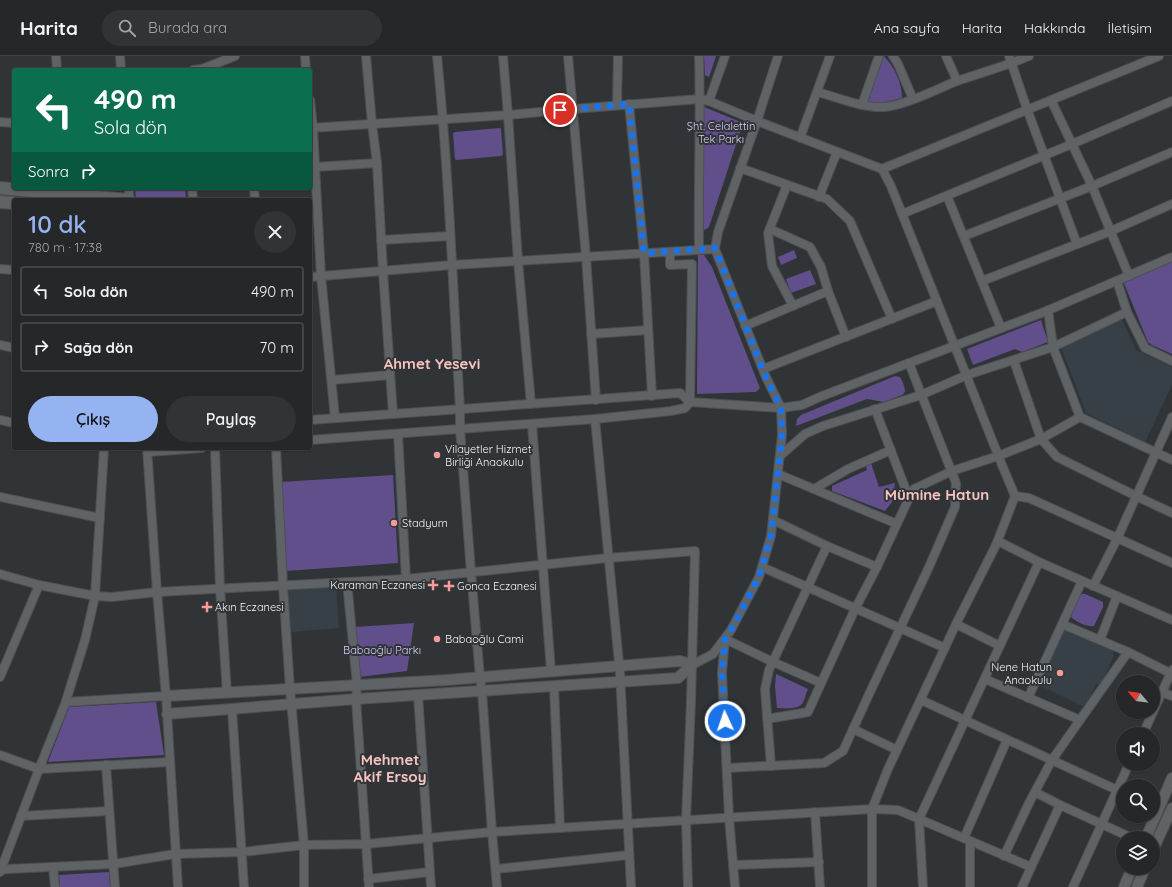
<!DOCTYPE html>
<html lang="tr">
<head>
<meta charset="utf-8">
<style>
  :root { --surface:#252729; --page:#313335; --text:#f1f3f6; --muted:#a3a5a8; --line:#424446; --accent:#95b2f1 }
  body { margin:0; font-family:Quicksand,sans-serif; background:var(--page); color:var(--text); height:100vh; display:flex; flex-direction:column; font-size:15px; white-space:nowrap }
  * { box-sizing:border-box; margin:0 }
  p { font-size:13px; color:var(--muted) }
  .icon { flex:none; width:22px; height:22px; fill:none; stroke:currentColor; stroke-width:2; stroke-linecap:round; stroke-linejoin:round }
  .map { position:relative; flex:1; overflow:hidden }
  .details { position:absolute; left:12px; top:142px; width:300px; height:252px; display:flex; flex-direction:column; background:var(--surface); border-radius:4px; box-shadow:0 1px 3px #0004,0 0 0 1px var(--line) }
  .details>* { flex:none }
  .top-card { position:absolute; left:12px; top:12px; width:300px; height:122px; border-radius:4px; box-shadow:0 1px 3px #0004,0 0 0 1px var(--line); background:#0b6e4f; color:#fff; overflow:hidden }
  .needle { width:26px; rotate:299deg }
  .tools { position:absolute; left:1116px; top:619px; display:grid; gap:8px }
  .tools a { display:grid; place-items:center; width:44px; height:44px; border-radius:50%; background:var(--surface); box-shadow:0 1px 3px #0004,0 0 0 1px var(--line); font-size:20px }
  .pin { position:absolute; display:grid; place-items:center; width:34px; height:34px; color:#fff; margin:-17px; border:2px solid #fff; border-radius:50%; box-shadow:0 1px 4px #0007 }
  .me { position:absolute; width:44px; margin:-22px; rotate:357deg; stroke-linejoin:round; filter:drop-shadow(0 0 3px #0008) }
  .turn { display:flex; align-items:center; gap:14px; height:84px; padding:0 16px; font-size:18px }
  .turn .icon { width:52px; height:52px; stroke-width:2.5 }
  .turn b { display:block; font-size:28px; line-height:34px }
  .then { display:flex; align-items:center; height:38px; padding:0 16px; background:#0003; gap:8px; font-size:15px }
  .round { display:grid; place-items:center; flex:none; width:42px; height:42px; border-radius:21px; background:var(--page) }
  .summary { display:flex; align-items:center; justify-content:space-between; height:68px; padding:0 16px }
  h1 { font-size:24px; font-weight:600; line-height:30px; color:var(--accent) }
  .cta { display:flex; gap:8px; margin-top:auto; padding:8px 16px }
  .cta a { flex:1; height:46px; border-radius:24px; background:var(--accent); color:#111; font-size:16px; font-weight:600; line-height:46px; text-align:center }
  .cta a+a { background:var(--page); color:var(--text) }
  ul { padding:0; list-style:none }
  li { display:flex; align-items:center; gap:12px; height:50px; margin:0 8px 6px; padding:0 8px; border:2px solid var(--line); border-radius:4px }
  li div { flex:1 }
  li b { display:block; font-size:15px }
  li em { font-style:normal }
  header { display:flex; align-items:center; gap:24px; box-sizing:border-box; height:56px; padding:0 20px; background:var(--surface); border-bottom:1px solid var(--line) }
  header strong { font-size:19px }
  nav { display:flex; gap:22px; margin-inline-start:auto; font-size:14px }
  .search { width:280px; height:36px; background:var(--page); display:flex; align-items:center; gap:10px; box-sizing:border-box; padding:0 14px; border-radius:22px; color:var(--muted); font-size:15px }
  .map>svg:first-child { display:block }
  .built { fill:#364046 }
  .green { fill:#614f8c }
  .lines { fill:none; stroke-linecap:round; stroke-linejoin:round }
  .minor-casing { stroke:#4d5052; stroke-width:10 }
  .tertiary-casing { stroke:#4d5052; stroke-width:12 }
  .secondary-casing { stroke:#4d5052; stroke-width:14 }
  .minor { stroke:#5f6366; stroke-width:8 }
  .tertiary { stroke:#5f6366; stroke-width:10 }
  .secondary { stroke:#5f6366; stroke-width:12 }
  .route { stroke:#1a73e8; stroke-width:7; stroke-dasharray:0 12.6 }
  .poi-dot { fill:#f59b99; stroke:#313437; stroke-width:1.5 }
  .labels { text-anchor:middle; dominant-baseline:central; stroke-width:4; stroke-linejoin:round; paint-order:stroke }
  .park-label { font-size:11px; fill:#d9cffc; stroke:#313437 }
  .poi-label { font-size:11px; fill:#f3f5f7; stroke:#313437; text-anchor:start }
  .district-label { font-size:15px; font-weight:bold; fill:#f7c3c1; stroke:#313437 }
</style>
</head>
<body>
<header>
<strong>Harita</strong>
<div class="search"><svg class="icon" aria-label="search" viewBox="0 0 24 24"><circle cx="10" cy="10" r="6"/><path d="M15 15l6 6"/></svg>Burada ara</div>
<nav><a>Ana sayfa</a><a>Harita</a><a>Hakkında</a><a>İletişim</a></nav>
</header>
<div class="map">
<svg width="1172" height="831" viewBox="0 0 1172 831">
  <rect width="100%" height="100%" fill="#313437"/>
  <g class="built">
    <path d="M 1122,264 L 1136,294 L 1172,311 L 1172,329 L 1145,386 L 1086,357 L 1061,291 Z"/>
    <path d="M 336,530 L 339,572 L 291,576 L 288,534 Z"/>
    <path d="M 1065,572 L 1113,595 L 1114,599 L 1101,628 L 1096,628 L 1087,647 L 1082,650 L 1037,628 L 1061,573 Z"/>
  </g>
  <g class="green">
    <path d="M 704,0 L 716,0 L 709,21 L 705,19 Z"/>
    <path d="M 881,0 L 884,0 C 895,12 902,27 902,42 C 893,44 874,51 867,44 Z"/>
    <path d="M 704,51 L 743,67 L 709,171 L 703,175 Z"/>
    <path d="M 500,72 L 501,73 L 503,99 L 501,100 L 456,104 L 455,103 L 453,77 L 455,76 Z"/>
    <path d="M 135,132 L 185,132 L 186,144 L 136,144 Z"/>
    <path d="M 794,194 L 797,202 L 781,209 L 778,201 Z"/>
    <path d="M 698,199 L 704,199 L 712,211 L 760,332 L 756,336 L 697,338 Z"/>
    <path d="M 1172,205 L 1172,298 L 1152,289 L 1148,286 L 1123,225 Z"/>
    <path d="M 810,214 L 816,228 L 791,237 L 786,223 Z"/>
    <path d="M 1041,264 L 1048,286 L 1022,296 L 1015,293 L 973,309 L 967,293 Z"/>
    <path d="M 895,320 L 900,321 C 903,326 905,331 905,336 L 902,339 L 884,346 L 867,343 L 796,370 L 797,363 L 801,359 Z"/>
    <path d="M 871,407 L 879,431 L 895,427 L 892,446 L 885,455 L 832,435 L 832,430 L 867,414 L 866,410 Z"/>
    <path d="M 393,419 L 398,507 L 286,515 L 280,426 Z"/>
    <path d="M 1082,538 L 1085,538 L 1103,546 L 1103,551 L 1094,570 C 1087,571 1076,566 1071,561 C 1071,554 1076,542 1082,538 Z"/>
    <path d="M 414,567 L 407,615 L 359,621 L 355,571 Z"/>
    <path d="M 776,618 L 808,633 C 806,637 805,644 802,648 C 796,654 784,652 777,652 L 775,630 Z"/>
    <path d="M 156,646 L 164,699 L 48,706 L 69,651 Z"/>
    <path d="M 109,816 L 110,831 L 60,831 L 59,819 Z"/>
  </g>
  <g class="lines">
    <defs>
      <g id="minor">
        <path d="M 56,0 L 57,14"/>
        <path d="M 120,0 L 121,14"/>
        <path d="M 305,0 L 306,14"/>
        <path d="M 366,0 L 372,68 L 377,107 L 383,215 L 393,358"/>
        <path d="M 437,0 C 449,117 453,236 460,353 L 460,373 L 471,516 L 480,621 L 482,635 L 492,776 L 497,831"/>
        <path d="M 503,0 L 508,59 L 518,205 L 531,348"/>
        <path d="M 568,0 L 586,201 L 596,344"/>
        <path d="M 699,0 C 701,65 698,129 699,194"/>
        <path d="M 893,0 L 898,8 L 913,43"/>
        <path d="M 946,0 L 957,25 L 1012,7 L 1029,0"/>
        <path d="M 1009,0 L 1027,53 L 1077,188"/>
        <path d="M 193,14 L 202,13 L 235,0"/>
        <path d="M 817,36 C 837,41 862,52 883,51 C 904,50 937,33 957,25"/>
        <path d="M 310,44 L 313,72 L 321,220 L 335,362"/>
        <path d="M 1051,44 L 1092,130 L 1129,220"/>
        <path d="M 709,45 L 725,0"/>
        <path d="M 629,48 L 644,197 L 652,340"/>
        <path d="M 617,49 L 618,0"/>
        <path d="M 862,49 L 879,0"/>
        <path d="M 0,66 L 14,67"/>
        <path d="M 310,72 L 508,59 L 573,53 L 700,43 L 709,45 L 757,65 L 882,113 L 891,130 L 1002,409 L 1015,440 L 996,489 L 956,568 L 888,713 L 872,753 L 872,831"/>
        <path d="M 800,82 L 830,0"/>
        <path d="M 315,111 L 377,107"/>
        <path d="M 740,112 L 827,143 L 850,165 L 892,263"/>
        <path d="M 882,113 L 1159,0"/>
        <path d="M 787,129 L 768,177 L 772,210 L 793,250"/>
        <path d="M 129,132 L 129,144"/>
        <path d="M 192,132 L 193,144"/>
        <path d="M 254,132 L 255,144"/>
        <path d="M 947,140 L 1001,272"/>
        <path d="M 819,141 L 837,96"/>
        <path d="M 902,158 L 1072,88 L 1172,45"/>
        <path d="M 770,173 L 810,191 L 821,211 L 828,235 L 846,281"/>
        <path d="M 964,180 L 1092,130 L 1172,96"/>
        <path d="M 381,184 L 450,180"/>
        <path d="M 0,213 L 14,214"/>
        <path d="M 310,221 L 452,209 L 715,193"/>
        <path d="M 982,225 L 1111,175 L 1172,148"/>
        <path d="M 1117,225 L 1127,256 L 1145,292 L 1172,305"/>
        <path d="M 1048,254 L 1053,291 L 1080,361 L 1172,404"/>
        <path d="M 745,270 L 828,235"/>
        <path d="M 591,278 L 648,274"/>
        <path d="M 0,289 L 14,292"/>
        <path d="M 1014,305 L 1041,383 L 1057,401 L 1136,440 L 1172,457"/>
        <path d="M 763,313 L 937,245"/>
        <path d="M 332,324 L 390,319"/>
        <path d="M 875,353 L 909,442"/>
        <path d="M 595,363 L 620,617 L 631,831"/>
        <path d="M 0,364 L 14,367"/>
        <path d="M 310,364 L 680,337 L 690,346 L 781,352 L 802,349 L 822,340 L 1044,256 L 1172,201"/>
        <path d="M 532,368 L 551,615"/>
        <path d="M 398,378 L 406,523"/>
        <path d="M 310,384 L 595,363 L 671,355 L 685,352 L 690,346 L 692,208 L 670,209 L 670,196"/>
        <path d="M 147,392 L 157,536 L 166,640 L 178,831"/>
        <path d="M 215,392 L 220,532 L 227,637"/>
        <path d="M 276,392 L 283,529 L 290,633 L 304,789 L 304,831"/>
        <path d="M 148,396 L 202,392"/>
        <path d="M 780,400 L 805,378 L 823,370 L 921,339 L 967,319 L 1053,291 L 1127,256"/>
        <path d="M 778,418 L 897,468"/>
        <path d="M 814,433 L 848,413 L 891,394"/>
        <path d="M 1015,440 L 1029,442 L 1172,507"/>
        <path d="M 0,441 L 100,462"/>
        <path d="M 773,464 L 827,490 L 877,511"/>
        <path d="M 998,485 L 1039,506 L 1172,564"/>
        <path d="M 762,511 L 945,592"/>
        <path d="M 0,518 L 39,529 L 95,540 L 112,541 L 157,536 L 406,523 L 608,502 L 695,495 L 691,645 L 686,764 L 688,831"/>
        <path d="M 347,526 L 357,629 L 356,643 L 369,831"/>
        <path d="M 1093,530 L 1117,483 L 1172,361"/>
        <path d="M 956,568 L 1000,590"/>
        <path d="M 1062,568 L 1128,596"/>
        <path d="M 1100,584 L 1117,540"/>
        <path d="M 692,609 L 713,598 L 731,574 L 759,521 L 771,480 L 782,379 L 781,352 L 765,319 L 715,193 L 718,176 L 757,65 L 778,0"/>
        <path d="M 0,621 L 39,529"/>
        <path d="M 985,623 L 1080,664 L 1128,596 L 1170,617"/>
        <path d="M 554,630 L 560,772"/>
        <path d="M 1162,636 L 1172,640"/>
        <path d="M 418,639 L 431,831"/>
        <path d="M 1028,642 L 1082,525"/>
        <path d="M 921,644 L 1117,734"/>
        <path d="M 66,646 L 166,640"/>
        <path d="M 232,653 L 244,831"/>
        <path d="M 1153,656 L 1172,614"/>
        <path d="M 767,663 L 808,656 L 855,553 L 877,511 L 909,442 L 914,433 L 952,415 L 998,400 L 1041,383 L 1080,361"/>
        <path d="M 853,673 L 897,694"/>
        <path d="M 1143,678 L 1153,656"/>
        <path d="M 0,699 L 39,713 L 170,706"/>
        <path d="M 106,709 L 115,831"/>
        <path d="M 771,710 L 765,633 L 769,614 L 827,490"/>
        <path d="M 727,712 L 824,707 L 843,695 L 871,634 L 929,511 L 955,451 L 956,427 L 909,307"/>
        <path d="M 1035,736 L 1060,749 L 1132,782"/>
        <path d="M 815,756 L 820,831"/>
        <path d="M 21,760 L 109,755"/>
        <path d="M 964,782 L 1007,684"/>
        <path d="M 970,785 L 970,831"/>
        <path d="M 1004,800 L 1030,745 L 1052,704 L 1080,664"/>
        <path d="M 733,809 L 819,806"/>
        <path d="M 53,811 L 55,831"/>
        <path d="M 496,813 L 629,799"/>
        <path d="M 0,814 L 8,813 L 114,808 L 175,798 L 242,796 L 304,789 L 366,788 L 492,776 L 872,753 L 898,754 L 1031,811"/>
        <path d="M 0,816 L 39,713 L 65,648 L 85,584 L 95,540 L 104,392"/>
        <path d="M 368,823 L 430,816"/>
        <path d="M 735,831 L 729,761 L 722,617 L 725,583 L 773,606 L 821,627"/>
        <path d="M 923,831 L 919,763 L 1039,506"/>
        <path d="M 1022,831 L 1060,749"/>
        <path d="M 1073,831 L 1129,708"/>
      </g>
      <g id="tertiary">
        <path d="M 166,640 L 447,624 L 680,605 L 692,609 L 678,622 L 356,643 L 167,658"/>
        <path d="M 1146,782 L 1172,722"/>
        <path d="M 1153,794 L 1172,752"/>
        <path d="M 1124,831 L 1132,812"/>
        <path d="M 1137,831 L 1145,812"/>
      </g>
      <g id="secondary">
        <path d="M 0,132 L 129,144"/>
        <path d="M 0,146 L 14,147"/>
      </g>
    </defs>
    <use href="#minor" class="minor-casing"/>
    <use href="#tertiary" class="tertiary-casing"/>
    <use href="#secondary" class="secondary-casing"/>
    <use href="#minor" class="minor"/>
    <use href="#tertiary" class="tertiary"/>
    <use href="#secondary" class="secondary"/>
  </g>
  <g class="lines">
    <path class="route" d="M 560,54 L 629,48 L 644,197 L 715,192 L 765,319 L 781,352 L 782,379 L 771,480 L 759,521 L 731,574 L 725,583 L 722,617 L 725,665"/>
  </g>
  <g class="poi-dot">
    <circle cx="437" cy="399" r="4"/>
    <circle cx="394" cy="467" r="4"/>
    <path d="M431 523h4v4h4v4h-4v4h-4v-4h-4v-4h4z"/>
    <path d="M447 524h4v4h4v4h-4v4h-4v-4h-4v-4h4z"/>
    <path d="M205 545h4v4h4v4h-4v4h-4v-4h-4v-4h4z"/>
    <circle cx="437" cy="583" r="4"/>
    <circle cx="1060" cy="617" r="4"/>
  </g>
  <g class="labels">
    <g class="park-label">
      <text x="721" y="70">Şht. Celalettin<tspan x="721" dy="13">Tek Parkı</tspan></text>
      <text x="382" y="594">Babaoğlu Parkı</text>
    </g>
    <g class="poi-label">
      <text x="445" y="393">Vilayetler Hizmet<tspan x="445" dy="13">Birliği Anaokulu</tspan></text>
      <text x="402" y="467">Stadyum</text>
      <text x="425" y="529" text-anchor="end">Karaman Eczanesi</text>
      <text x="457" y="530">Gonca Eczanesi</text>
      <text x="215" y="551">Akın Eczanesi</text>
      <text x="445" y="583">Babaoğlu Cami</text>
      <text x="1052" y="611" text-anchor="end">Nene Hatun<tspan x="1052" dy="13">Anaokulu</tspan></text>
    </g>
    <g class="district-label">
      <text x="432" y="307">Ahmet Yesevi</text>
      <text x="937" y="438">Mümine Hatun</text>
      <text x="390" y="703">Mehmet<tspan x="390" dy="17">Akif Ersoy</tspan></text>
    </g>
  </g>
</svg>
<div class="tools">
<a><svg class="needle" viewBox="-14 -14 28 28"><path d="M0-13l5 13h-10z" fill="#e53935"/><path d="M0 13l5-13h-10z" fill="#a3a5a8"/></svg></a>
<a><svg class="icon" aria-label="sound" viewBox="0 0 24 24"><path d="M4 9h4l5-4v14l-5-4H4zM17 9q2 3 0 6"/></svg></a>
<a><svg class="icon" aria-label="search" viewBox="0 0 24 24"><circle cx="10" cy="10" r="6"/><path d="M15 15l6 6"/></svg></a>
<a><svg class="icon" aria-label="layers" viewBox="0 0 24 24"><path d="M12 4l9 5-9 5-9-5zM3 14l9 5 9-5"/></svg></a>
</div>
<div class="pin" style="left:560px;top:54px;background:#d93025"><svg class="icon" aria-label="arrive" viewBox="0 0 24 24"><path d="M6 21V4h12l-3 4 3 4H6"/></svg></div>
<svg class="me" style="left:725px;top:665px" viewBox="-20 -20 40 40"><circle r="17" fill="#1a73e8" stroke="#fff" stroke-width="3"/><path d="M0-11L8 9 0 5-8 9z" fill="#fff"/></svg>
<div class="top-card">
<div class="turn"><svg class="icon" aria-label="left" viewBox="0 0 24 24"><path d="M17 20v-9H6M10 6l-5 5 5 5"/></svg><div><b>490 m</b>Sola dön</div></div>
<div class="then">Sonra<svg class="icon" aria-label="right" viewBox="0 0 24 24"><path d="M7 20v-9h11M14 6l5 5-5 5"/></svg></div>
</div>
<section class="details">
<div class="summary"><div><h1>10 dk</h1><p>780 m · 17:38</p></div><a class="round"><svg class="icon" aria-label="close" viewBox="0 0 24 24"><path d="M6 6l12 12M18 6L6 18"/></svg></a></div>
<ul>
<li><svg class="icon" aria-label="left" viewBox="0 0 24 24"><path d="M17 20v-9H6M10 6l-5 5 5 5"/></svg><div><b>Sola dön</b></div><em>490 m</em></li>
<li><svg class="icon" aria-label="right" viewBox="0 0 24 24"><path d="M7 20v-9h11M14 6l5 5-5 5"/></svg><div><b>Sağa dön</b></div><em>70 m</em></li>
</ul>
<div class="cta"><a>Çıkış</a><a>Paylaş</a></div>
</section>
</div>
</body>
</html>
